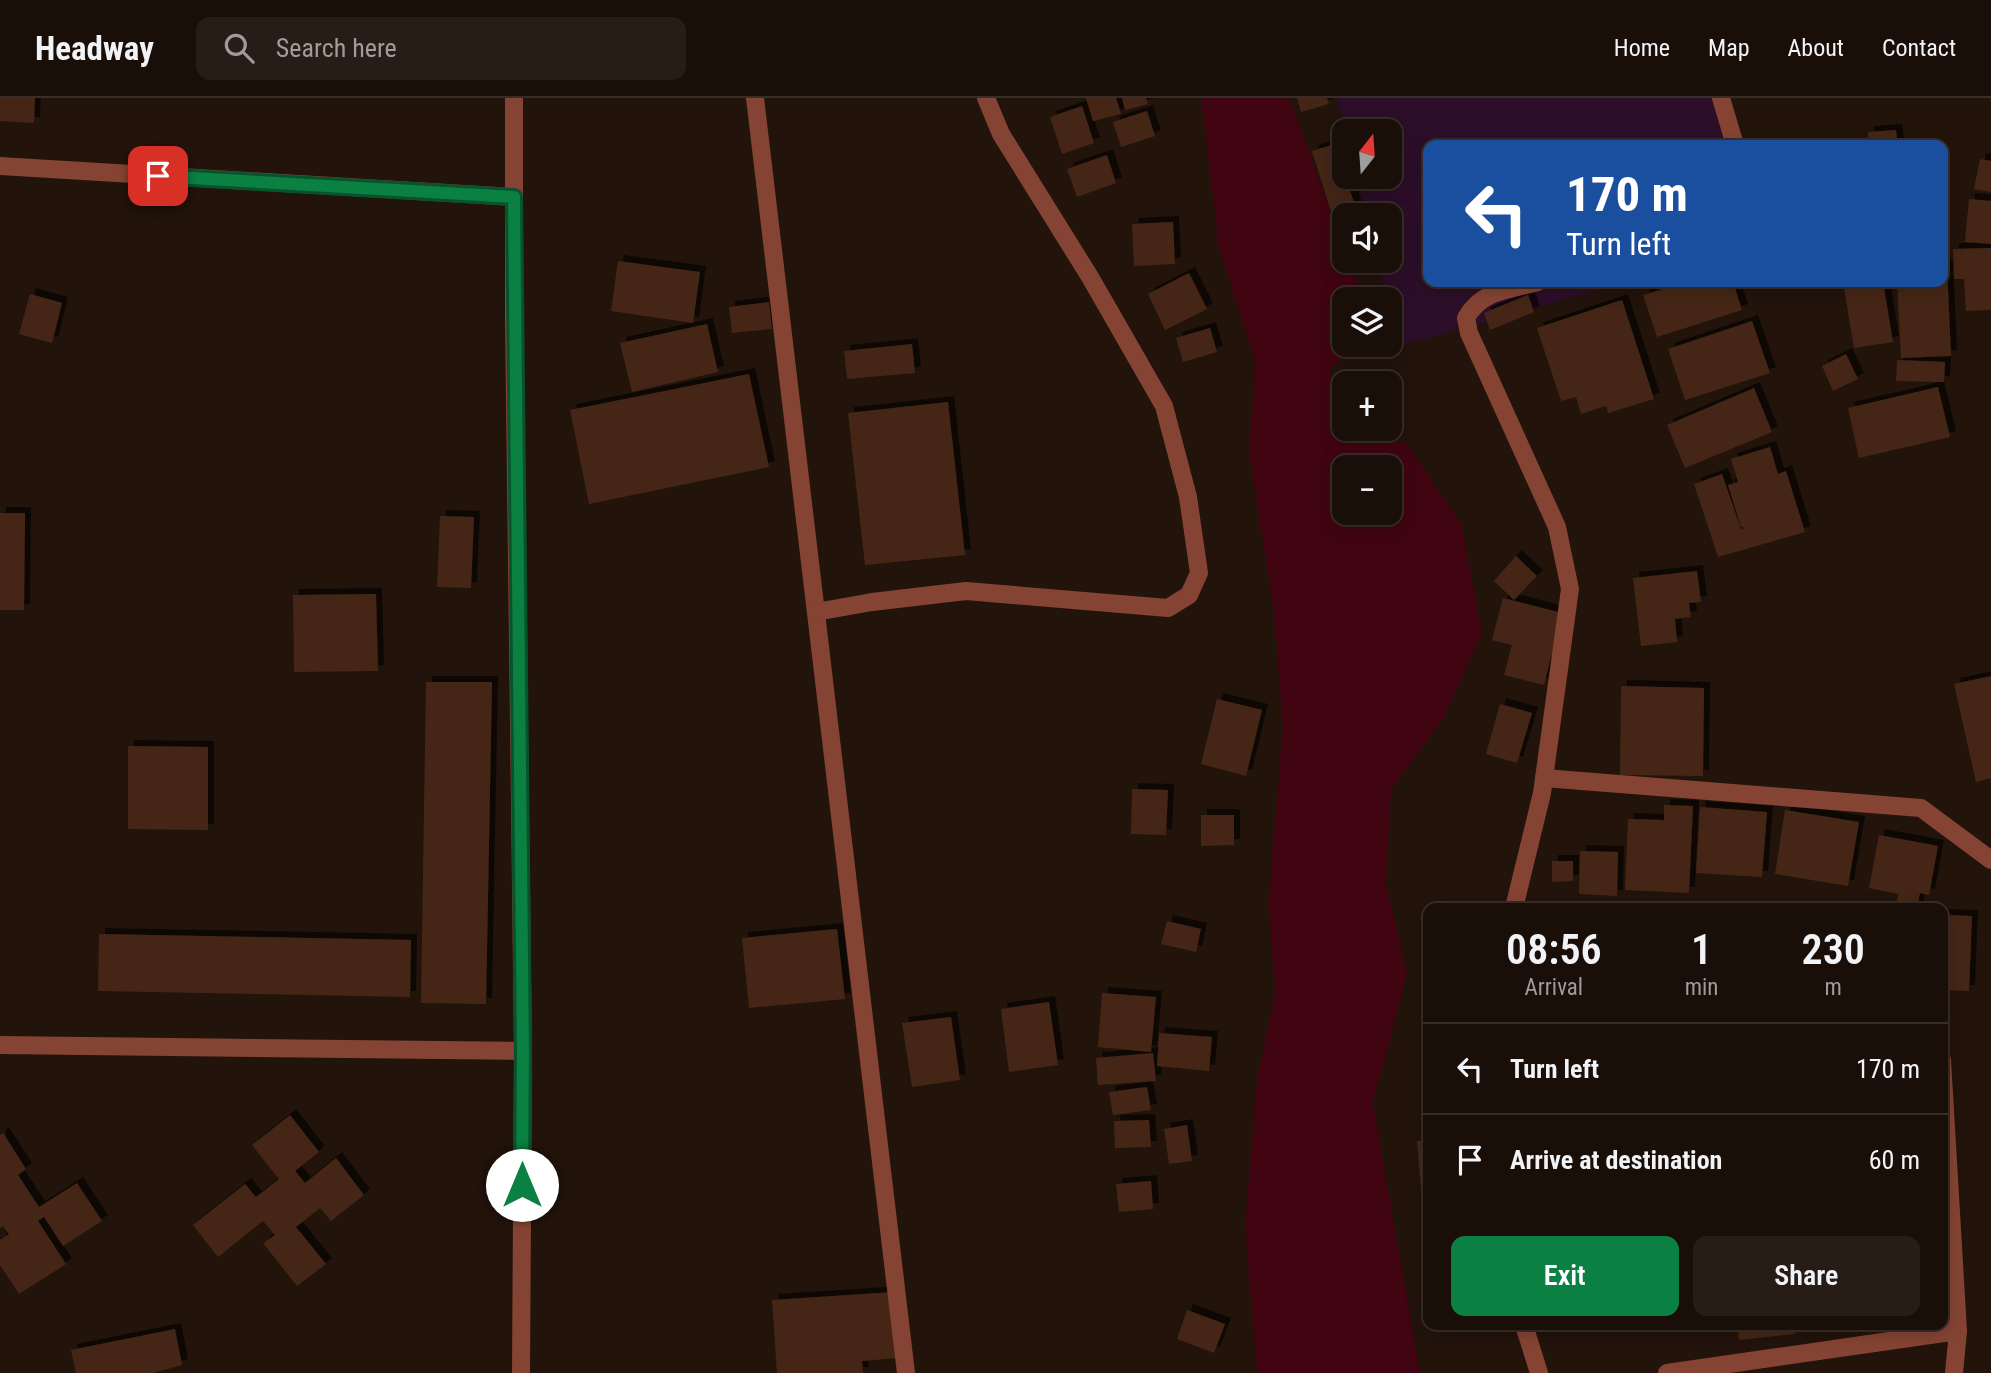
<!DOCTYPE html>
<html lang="en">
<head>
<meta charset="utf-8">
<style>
  :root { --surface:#1a0e08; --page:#271c16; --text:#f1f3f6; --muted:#9f9c9c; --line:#382e29; --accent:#0b8043 }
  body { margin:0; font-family:"Roboto Condensed",sans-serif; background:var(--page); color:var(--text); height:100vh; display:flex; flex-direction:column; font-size:26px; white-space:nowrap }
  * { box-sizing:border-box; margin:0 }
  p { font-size:23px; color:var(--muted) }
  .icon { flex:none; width:38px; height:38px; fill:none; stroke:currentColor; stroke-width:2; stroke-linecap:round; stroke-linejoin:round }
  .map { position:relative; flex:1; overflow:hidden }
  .sheet { position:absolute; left:1423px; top:805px; width:525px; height:427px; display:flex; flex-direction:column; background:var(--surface); border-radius:14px; box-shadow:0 4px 18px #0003,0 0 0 2px var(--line) }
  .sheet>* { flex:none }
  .banner { position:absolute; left:1423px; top:42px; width:525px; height:147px; border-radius:14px; box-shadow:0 4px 18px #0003,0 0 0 2px var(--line); background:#1a4fa0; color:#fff; overflow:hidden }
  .needle { width:46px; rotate:17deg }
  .tools { position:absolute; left:1332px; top:21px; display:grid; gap:14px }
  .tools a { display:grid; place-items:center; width:70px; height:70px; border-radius:14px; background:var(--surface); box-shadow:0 4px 18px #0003,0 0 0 2px var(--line); font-size:35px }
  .pin { position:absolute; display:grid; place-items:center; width:60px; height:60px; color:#fff; margin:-30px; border-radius:14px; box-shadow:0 4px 10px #0006 }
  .me { position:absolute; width:77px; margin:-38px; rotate:0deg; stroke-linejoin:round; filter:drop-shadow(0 0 5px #0008) }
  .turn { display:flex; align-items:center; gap:24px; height:147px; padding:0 28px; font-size:32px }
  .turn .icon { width:91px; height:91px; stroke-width:2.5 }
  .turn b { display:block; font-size:49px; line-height:60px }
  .eta { display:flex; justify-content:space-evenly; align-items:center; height:119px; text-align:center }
  .eta b { font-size:42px; font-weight:600; line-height:49px }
  .cta { display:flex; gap:14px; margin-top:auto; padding:14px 28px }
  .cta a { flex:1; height:80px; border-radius:14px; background:var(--accent); color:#fff; font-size:28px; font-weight:600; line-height:80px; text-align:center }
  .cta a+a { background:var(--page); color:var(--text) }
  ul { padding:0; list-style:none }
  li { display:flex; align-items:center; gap:21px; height:91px; padding:0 28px; border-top:2px solid var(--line) }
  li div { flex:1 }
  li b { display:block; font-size:26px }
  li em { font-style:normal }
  header { display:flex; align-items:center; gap:42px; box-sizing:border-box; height:98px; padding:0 35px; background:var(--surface); border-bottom:2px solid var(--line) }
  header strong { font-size:33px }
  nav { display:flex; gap:38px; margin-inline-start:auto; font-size:24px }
  .search { width:490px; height:63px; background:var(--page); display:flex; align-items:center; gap:18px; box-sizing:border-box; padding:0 24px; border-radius:14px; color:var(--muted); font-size:26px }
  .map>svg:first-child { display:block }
  .green { fill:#2c0e28 }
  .water { fill:#410511; fill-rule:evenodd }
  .building { fill:#442716; filter:url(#shadow) }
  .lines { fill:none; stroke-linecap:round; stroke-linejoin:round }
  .minor { stroke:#854433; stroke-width:18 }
  .route-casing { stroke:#07532c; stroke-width:18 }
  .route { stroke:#0b8043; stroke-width:12 }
</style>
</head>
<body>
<header>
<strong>Headway</strong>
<div class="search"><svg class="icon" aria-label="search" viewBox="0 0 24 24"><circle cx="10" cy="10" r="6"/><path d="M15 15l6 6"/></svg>Search here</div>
<nav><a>Home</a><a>Map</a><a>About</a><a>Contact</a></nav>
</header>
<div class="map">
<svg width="1991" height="1275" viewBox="0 0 1991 1275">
  <defs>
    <filter id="shadow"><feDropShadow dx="6" dy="-6" stdDeviation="0" flood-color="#0009"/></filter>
  </defs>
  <rect width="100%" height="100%" fill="#22130b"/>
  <path class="green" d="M 1337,0 L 1726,0 L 1742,47 L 1428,47 L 1428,184 L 1627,184 L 1399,248 L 1390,211 L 1390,201 L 1387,201 L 1378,163 L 1390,163 L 1390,117 L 1366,117 L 1357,79 L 1390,79 L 1390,33 L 1345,33 Z"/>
  <path class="water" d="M 1201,0 L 1289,0 L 1344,148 L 1344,163 L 1349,163 L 1364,201 L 1344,201 L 1344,247 L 1356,247 L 1330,272 L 1342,328 L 1344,331 L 1353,331 L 1407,346 L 1462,427 L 1482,536 L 1443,621 L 1391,691 L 1386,785 L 1407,876 L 1373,1005 L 1420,1275 L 1257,1275 L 1245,1126 L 1257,981 L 1276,892 L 1268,810 L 1283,627 L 1274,514 L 1249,355 L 1255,262 L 1219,150 ZM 1344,369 L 1390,369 L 1390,415 L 1344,415 Z"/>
  <g class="building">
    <path d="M 0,0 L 35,0 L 34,25 L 0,23 Z"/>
    <path d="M 1086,0 L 1116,0 L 1121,16 L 1093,23 Z"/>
    <path d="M 1122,0 L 1146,0 L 1148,6 L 1125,12 Z"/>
    <path d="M 1297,0 L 1327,0 L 1329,6 L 1301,14 Z"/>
    <path d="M 1082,8 L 1094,45 L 1062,56 L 1050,19 Z"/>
    <path d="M 1147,13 L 1155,38 L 1121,49 L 1113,24 Z"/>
    <path d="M 1896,32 L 1898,47 L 1869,47 L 1868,34 Z"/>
    <path d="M 1335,46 L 1358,117 L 1344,117 L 1343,152 L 1312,53 Z"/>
    <path d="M 1107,57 L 1116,85 L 1077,99 L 1067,71 Z"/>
    <path d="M 1980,61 L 1991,63 L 1991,94 L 1974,91 Z"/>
    <path d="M 1969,101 L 1991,103 L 1991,146 L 1965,144 Z"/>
    <path d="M 1173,124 L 1175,166 L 1134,168 L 1132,126 Z"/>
    <path d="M 1991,150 L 1991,212 L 1966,213 L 1964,181 L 1954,181 L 1953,151 Z"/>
    <path d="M 618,163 L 700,174 L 693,225 L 611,213 Z"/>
    <path d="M 1942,168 L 1947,168 L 1951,258 L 1901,260 L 1897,184 L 1942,184 Z"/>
    <path d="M 1189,175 L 1207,211 L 1165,232 L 1148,196 Z"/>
    <path d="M 1686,184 L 1733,184 L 1742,212 L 1657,239 L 1643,197 Z"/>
    <path d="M 1843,184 L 1883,184 L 1893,244 L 1854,250 Z"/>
    <path d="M 30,196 L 62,205 L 52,245 L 19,236 Z"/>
    <path d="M 1528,197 L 1534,214 L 1490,232 L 1484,215 Z"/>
    <path d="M 1622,202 L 1654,301 L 1608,315 L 1606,308 L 1581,316 L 1576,299 L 1561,303 L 1537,230 Z"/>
    <path d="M 769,204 L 772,231 L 732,235 L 729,209 Z"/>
    <path d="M 1752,223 L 1770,275 L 1685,302 L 1668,251 Z"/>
    <path d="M 707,226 L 718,274 L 632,294 L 620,245 Z"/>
    <path d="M 1210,230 L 1217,254 L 1183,264 L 1176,240 Z"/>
    <path d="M 912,246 L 915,275 L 847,281 L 844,253 Z"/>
    <path d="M 1846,256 L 1858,281 L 1833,293 L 1822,268 Z"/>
    <path d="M 1897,262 L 1945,264 L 1944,284 L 1896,283 Z"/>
    <path d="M 749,276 L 769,369 L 589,406 L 570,312 Z"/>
    <path d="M 1938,289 L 1950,339 L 1859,360 L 1848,310 Z"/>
    <path d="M 1754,290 L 1772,334 L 1685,370 L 1667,327 Z"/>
    <path d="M 948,304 L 965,457 L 865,467 L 848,315 Z"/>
    <path d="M 1770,349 L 1778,376 L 1786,373 L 1805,434 L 1718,459 L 1694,386 L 1722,376 L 1741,431 L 1745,430 L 1741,429 L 1728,387 L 1738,384 L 1731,361 Z"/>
    <path d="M 0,415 L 25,415 L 24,512 L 0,512 Z"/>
    <path d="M 440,418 L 474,419 L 471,490 L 437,489 Z"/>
    <path d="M 1516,458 L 1537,478 L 1514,502 L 1494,483 Z"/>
    <path d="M 1697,473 L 1701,504 L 1689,505 L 1691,519 L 1675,521 L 1677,544 L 1641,548 L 1633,480 Z"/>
    <path d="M 376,496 L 378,573 L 294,574 L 293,497 Z"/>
    <path d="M 1503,500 L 1562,515 L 1544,587 L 1504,577 L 1512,547 L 1492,542 Z"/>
    <path d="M 1991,578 L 1991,680 L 1976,684 L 1954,586 Z"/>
    <path d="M 426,584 L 492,584 L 486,906 L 421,905 Z"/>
    <path d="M 1621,588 L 1704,590 L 1703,678 L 1620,677 Z"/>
    <path d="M 1217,601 L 1262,612 L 1246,678 L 1201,666 Z"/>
    <path d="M 1500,606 L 1532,615 L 1517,665 L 1486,656 Z"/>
    <path d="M 128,648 L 208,649 L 208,732 L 128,731 Z"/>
    <path d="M 1132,691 L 1168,692 L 1166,737 L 1131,736 Z"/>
    <path d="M 1664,707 L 1693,708 L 1689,795 L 1625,792 L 1628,721 L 1664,722 Z"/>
    <path d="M 1700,709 L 1767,714 L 1762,779 L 1696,775 Z"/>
    <path d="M 1785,712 L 1859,724 L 1848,788 L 1775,776 Z"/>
    <path d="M 1201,717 L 1234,717 L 1234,747 L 1201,748 Z"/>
    <path d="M 1879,737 L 1938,748 L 1929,797 L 1920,795 L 1917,810 L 1896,809 L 1898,796 L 1869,790 Z"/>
    <path d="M 1580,753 L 1618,754 L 1617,798 L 1579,796 Z"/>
    <path d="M 1552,763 L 1573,763 L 1573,783 L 1552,784 Z"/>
    <path d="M 1942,817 L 1972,818 L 1969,893 L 1942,892 Z"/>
    <path d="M 1167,823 L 1201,831 L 1196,854 L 1161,846 Z"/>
    <path d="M 837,831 L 845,901 L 749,910 L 742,840 Z"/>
    <path d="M 99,836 L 411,842 L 410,899 L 98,893 Z"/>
    <path d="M 1102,895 L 1156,899 L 1151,954 L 1098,949 Z"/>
    <path d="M 1049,904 L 1058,967 L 1009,974 L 1001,911 Z"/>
    <path d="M 951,919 L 960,982 L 912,989 L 902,925 Z"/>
    <path d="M 1159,935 L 1212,939 L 1209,973 L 1157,968 Z"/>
    <path d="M 1153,955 L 1156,983 L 1098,987 L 1096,960 Z"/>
    <path d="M 1147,989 L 1151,1012 L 1113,1017 L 1109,994 Z"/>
    <path d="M 290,1017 L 319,1054 L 295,1073 L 305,1085 L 336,1060 L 364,1097 L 331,1123 L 320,1110 L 296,1129 L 326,1166 L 297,1188 L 263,1145 L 275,1137 L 263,1123 L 218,1159 L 193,1127 L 245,1086 L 256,1099 L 279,1081 L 252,1047 Z"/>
    <path d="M 1149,1022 L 1151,1049 L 1115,1050 L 1114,1023 Z"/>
    <path d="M 1187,1027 L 1192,1063 L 1169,1066 L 1164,1031 Z"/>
    <path d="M 3,1035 L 26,1071 L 18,1077 L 39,1109 L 77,1085 L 102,1123 L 63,1148 L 44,1119 L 38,1123 L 66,1166 L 19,1196 L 0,1167 L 0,1142 L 9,1136 L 3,1128 L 0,1130 L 0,1037 Z"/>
    <path d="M 1428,1042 L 1428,1155 L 1426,1155 L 1417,1043 Z"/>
    <path d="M 1151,1083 L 1153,1111 L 1119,1114 L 1116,1086 Z"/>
    <path d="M 894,1194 L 898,1260 L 862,1263 L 863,1275 L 777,1275 L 772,1202 Z"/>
    <path d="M 1187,1212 L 1225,1226 L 1214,1255 L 1177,1241 Z"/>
    <path d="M 1737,1227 L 1794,1227 L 1795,1236 L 1739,1242 Z"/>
    <path d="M 175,1231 L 182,1267 L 153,1275 L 76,1275 L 71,1252 Z"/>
  </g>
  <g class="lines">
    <g class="minor">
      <path d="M 514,0 L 514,220 L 523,953 L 521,1275"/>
      <path d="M 755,0 L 906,1275"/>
      <path d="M 1721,0 L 1735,47"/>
      <path d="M 0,68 L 514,99"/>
      <path d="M 816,514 L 872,504 L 966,493 L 1168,510 L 1189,497 L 1199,475 L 1188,399 L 1164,308 L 1090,179 L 1001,36 L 986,0"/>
      <path d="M 1544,680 L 1921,710 L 1991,762"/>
      <path d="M 1514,810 L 1542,695 L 1570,491 L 1557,429 L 1469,235 L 1466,220 C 1481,192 1509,192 1538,184"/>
      <path d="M 0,947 L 523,953"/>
      <path d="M 1524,1227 L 1539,1275"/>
      <path d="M 1667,1275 L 1958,1233 L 1942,962"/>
      <path d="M 1954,1275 L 1958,1233"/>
    </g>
  </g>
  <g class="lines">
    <defs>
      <path id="route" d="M 158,78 L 514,99 L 523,953 L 522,1087"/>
    </defs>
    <use href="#route" class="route-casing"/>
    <use href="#route" class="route"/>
  </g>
</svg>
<div class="tools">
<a><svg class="needle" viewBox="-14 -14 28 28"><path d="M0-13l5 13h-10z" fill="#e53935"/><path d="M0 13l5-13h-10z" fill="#9f9c9c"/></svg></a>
<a><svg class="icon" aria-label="sound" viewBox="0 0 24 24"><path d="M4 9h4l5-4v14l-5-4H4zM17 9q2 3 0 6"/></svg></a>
<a><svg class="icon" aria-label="layers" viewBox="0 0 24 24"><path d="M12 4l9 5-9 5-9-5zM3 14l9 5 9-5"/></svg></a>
<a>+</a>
<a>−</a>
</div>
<div class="pin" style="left:158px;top:78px;background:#d93025"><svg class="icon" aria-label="arrive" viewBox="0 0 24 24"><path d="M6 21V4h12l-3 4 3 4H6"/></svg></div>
<svg class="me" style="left:522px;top:1087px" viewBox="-20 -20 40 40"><circle r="19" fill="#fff"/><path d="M0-13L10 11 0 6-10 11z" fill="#0b8043"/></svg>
<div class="banner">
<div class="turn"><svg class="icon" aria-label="left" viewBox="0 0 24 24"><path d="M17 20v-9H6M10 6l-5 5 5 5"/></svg><div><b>170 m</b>Turn left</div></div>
</div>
<section class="sheet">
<div class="eta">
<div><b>08:56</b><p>Arrival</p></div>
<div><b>1</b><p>min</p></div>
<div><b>230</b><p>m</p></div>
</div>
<ul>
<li><svg class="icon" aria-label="left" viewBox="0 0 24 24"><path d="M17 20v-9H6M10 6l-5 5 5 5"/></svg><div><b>Turn left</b></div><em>170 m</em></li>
<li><svg class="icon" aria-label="arrive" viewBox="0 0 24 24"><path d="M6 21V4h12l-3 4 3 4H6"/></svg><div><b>Arrive at destination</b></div><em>60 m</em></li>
</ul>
<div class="cta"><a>Exit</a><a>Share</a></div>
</section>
</div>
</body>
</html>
